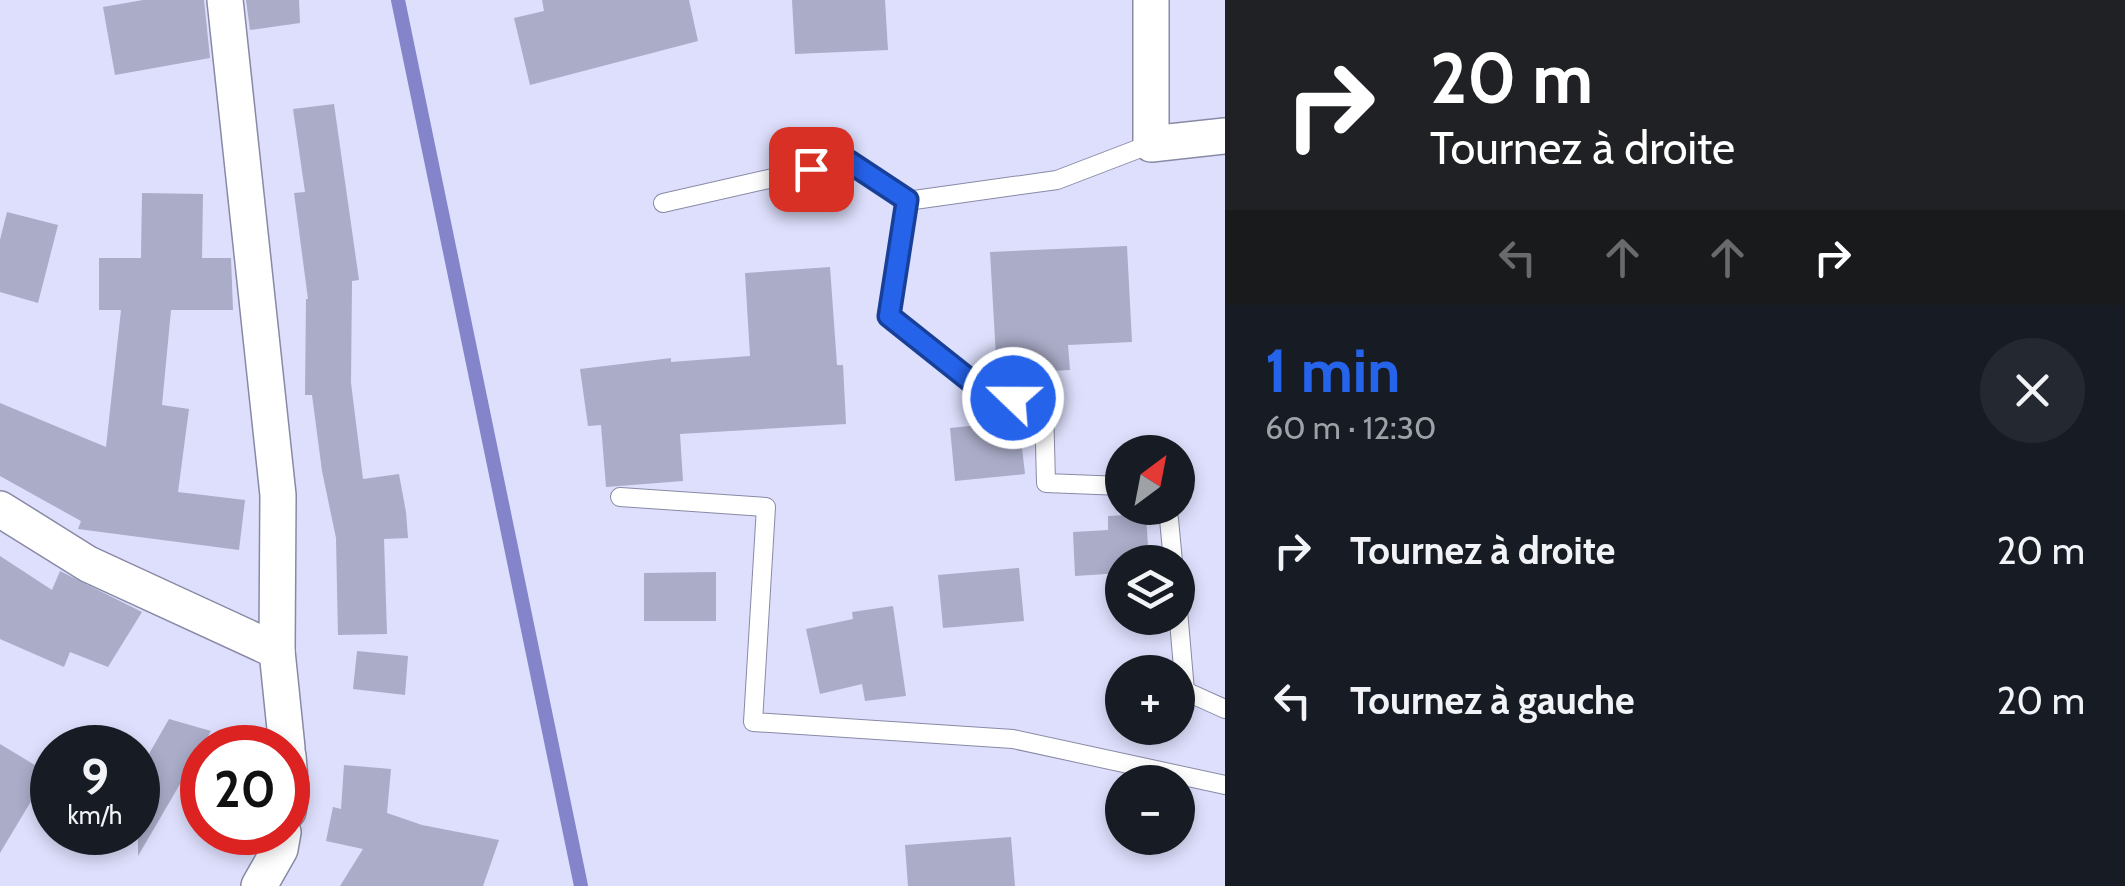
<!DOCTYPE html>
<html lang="fr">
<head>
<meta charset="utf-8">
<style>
  :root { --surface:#171b24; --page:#242831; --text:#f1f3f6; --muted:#9ea1a6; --accent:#2563eb }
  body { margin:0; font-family:Cabin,sans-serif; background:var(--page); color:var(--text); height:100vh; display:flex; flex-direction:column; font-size:38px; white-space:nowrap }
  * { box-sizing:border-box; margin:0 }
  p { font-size:32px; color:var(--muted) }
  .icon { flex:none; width:55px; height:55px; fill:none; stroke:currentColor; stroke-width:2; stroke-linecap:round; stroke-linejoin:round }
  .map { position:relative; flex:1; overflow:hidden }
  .panel { display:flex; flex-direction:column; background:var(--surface); width:900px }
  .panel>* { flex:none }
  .hud { background:#202124; color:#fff; overflow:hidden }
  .needle { width:65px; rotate:32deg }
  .tools { position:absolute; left:1105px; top:435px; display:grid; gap:20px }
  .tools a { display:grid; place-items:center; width:90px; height:90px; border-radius:50%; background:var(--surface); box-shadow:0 5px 15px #0003; font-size:50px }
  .speed { position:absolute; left:30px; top:725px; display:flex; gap:20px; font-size:50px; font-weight:700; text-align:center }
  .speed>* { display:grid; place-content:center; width:130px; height:130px; border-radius:50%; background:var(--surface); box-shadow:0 5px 15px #0003; line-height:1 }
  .speed small { font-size:25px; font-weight:400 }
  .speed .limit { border:15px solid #d22; background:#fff; color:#111 }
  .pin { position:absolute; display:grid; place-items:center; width:85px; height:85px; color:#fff; margin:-42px; border-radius:20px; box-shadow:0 5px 15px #0006 }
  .me { position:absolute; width:110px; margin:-55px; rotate:292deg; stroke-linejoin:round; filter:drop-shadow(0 0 8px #0008) }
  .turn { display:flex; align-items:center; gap:35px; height:210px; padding:0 40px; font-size:45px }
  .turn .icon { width:130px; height:130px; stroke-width:2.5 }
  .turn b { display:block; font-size:70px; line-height:85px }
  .lanes { display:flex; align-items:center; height:95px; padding:0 40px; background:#0003; justify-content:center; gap:50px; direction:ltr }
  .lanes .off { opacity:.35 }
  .round { display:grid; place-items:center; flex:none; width:105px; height:105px; border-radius:52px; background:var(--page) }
  .summary { display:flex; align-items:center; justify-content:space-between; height:170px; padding:0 40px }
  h1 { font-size:60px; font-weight:700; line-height:75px; color:var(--accent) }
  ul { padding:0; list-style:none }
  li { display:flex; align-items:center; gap:30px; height:150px; padding:0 40px }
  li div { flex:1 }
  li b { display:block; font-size:38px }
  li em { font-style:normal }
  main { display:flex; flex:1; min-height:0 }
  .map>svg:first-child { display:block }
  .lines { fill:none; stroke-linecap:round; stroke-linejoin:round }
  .stream { stroke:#8384ca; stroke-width:14 }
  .building { fill:#aaacc8 }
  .lane-casing { stroke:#888aa5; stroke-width:20 }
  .street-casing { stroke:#888aa5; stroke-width:38 }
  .lane { stroke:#fff; stroke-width:18 }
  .street { stroke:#fff; stroke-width:35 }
  .route-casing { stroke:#184099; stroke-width:25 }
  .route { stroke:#2563eb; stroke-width:18 }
</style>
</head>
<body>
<main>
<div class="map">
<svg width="1225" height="886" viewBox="0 0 1225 886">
  <rect width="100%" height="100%" fill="#dddffc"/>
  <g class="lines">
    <path class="stream" d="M 398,0 L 581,886"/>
  </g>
  <g class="building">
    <path d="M 143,0 L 204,0 L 210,58 L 115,75 L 103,7 Z"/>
    <path d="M 246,0 L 299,0 L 300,23 L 250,30 Z"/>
    <path d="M 542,0 L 689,0 L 698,41 L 530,85 L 514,18 L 544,11 Z"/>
    <path d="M 792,0 L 885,0 L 888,50 L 795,54 Z"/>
    <path d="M 334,104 L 359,280 L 352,281 L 351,383 L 363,479 L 399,474 L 406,512 L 408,538 L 384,539 L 387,634 L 338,635 L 336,538 L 322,471 L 312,395 L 305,395 L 306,299 L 308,299 L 294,193 L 305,192 L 293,109 Z"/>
    <path d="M 142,193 L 203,194 L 202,258 L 231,258 L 233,310 L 171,310 L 162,405 L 189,409 L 178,492 L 245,500 L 239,550 L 78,529 L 81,521 L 0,476 L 0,403 L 106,447 L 121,310 L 99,310 L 99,258 L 141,258 Z"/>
    <path d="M 7,212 L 58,225 L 38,303 L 0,292 L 0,240 Z"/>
    <path d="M 1127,246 L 1132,342 L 1068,345 L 1070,370 L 997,374 L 990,252 Z"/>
    <path d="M 830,267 L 837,365 L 843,365 L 846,424 L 680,434 L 683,481 L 606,487 L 601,425 L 588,426 L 580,369 L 671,358 L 671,362 L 750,356 L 745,273 Z"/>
    <path d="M 1019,421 L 1025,474 L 955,481 L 950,428 Z"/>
    <path d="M 1146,514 L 1149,562 L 1122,562 L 1122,573 L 1075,576 L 1073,532 L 1108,530 L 1108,516 Z"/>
    <path d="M 0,556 L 52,590 L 60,571 L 142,612 L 108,667 L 70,652 L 64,667 L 0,639 Z"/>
    <path d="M 1019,568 L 1024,621 L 943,628 L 938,575 Z"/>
    <path d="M 716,572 L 716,621 L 644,621 L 644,573 Z"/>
    <path d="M 893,606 L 906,696 L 865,701 L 862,684 L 820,694 L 806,629 L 853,619 L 852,612 Z"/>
    <path d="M 357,651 L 408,656 L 405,695 L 353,689 Z"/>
    <path d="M 169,719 L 211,731 L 138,856 L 138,773 Z"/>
    <path d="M 0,744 L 48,773 L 0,853 Z"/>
    <path d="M 344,765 L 391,769 L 387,813 L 422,825 L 499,840 L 483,886 L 340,886 L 363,849 L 326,841 L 333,807 L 341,809 Z"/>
    <path d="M 1011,837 L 1015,886 L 908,886 L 905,845 Z"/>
  </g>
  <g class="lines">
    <defs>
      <g id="lane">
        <path d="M 907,201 L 889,316 L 982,391 L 1044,405 L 1046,483 L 1122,486"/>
        <path d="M 663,203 L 848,161 L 907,201 L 1057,180 L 1151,144"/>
        <path d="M 620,497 L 766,507 L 753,722 L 1013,739 L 1225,785"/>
        <path d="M 1159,508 L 1169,519 L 1173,562"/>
        <path d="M 1178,610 L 1185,691 L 1225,709"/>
      </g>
      <g id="street">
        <path d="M 225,0 L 278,495 L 277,651"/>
        <path d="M 1151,0 L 1151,144 L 1225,136"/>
        <path d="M 0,509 L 88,564 L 277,651 L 287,748"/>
        <path d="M 288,756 L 291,792 L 288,811"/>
        <path d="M 259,886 L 280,849 L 283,832"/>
      </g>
    </defs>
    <use href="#lane" class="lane-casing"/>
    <use href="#street" class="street-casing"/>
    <use href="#lane" class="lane"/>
    <use href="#street" class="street"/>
  </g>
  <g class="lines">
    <defs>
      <path id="route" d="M 811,169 L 848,161 L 907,200 L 889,316 L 982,390 L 1013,398"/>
    </defs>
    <use href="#route" class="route-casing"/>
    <use href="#route" class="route"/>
  </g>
</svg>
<div class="tools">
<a><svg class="needle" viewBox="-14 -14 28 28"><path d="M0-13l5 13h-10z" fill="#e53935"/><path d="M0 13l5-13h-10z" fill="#9ea1a6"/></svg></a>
<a><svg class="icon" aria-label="layers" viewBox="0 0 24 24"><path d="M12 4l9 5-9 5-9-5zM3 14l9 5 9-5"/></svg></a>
<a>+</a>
<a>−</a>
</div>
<div class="speed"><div>9<small>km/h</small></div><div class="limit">20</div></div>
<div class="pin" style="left:811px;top:169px;background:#d93025"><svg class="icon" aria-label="arrive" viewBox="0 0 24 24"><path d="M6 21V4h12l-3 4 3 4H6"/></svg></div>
<svg class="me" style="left:1013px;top:398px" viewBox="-20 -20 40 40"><circle r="17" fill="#2563eb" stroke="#fff" stroke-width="3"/><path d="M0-11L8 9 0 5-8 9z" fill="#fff"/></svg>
</div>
<section class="panel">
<div class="hud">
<div class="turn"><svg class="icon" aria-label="right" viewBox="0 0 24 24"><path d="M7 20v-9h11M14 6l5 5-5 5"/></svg><div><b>20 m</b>Tournez à droite</div></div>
<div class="lanes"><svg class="icon off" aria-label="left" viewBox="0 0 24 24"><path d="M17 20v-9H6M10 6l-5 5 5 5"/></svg><svg class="icon off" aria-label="ahead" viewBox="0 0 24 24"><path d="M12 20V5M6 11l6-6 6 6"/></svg><svg class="icon off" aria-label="ahead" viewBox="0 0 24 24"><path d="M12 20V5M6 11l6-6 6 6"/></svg><svg class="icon" aria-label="right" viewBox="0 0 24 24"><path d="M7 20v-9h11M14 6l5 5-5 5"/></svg></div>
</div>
<div class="summary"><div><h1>1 min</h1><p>60 m · 12:30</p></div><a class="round"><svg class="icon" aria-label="close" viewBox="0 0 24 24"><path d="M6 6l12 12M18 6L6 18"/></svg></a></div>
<ul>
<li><svg class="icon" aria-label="right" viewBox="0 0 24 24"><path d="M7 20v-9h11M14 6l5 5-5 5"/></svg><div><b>Tournez à droite</b></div><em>20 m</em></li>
<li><svg class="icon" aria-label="left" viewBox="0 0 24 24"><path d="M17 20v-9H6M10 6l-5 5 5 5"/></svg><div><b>Tournez à gauche</b></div><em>20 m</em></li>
</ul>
</section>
</main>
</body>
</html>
